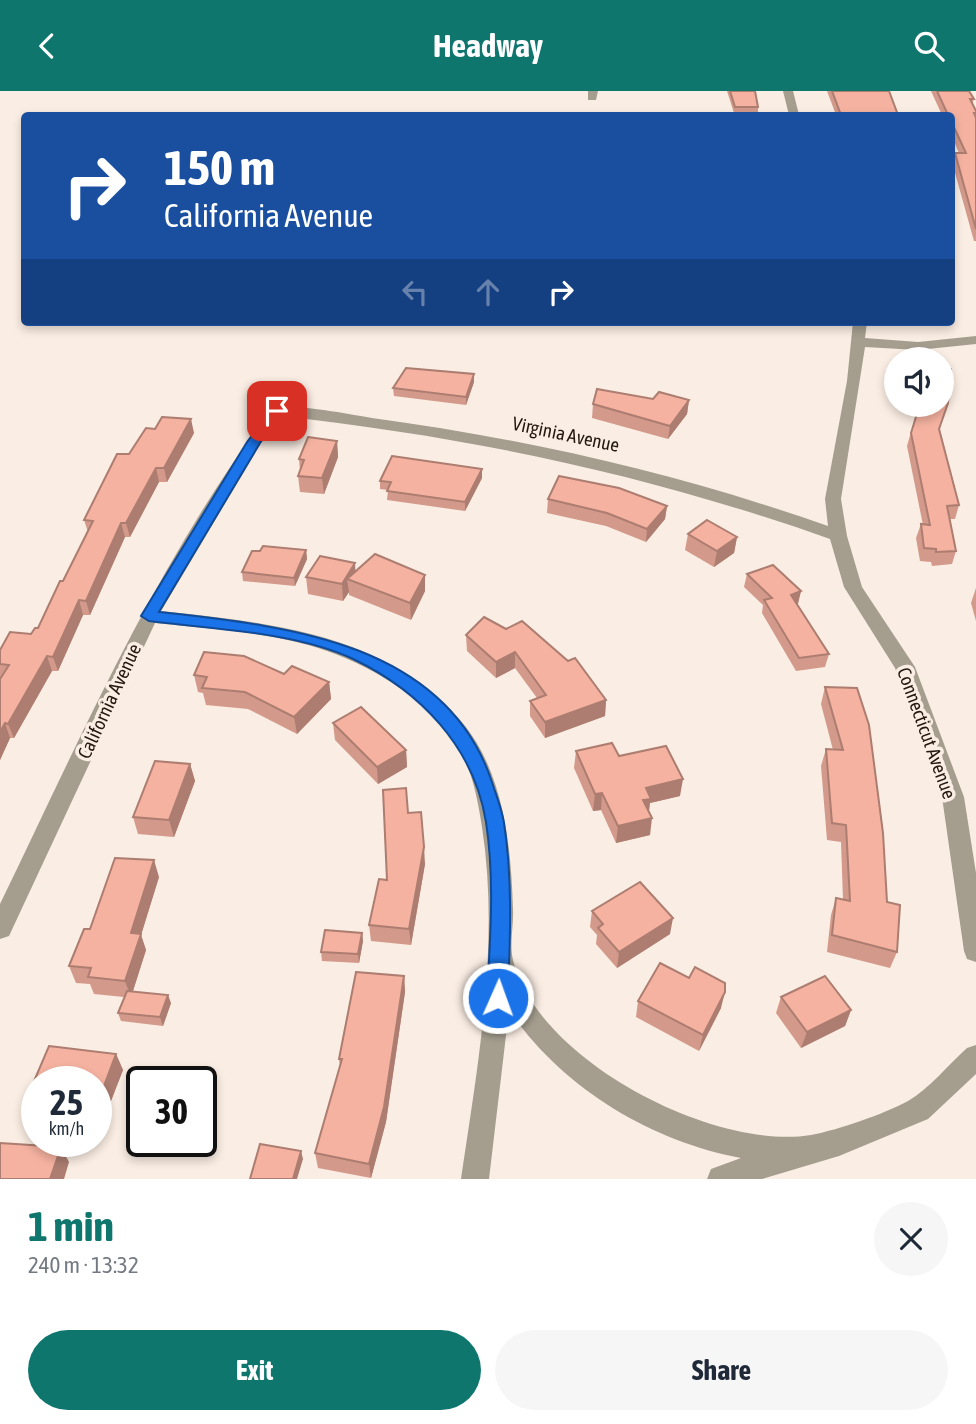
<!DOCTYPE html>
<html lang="en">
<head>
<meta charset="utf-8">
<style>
  :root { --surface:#fff; --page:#f6f6f7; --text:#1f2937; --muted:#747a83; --accent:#0f766e }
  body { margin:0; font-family:"Asap Condensed",sans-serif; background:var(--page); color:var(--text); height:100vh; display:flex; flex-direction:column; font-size:26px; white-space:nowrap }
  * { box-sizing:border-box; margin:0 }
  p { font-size:23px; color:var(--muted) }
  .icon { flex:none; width:38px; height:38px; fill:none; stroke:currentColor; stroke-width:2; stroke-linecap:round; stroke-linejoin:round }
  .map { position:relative; height:1088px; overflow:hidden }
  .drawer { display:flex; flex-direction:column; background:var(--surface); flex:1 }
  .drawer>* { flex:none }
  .hud { position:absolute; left:21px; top:21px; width:934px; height:214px; border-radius:7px; box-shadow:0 4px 10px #0003; background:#1a4fa0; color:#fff; overflow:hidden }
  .fabs { position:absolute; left:884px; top:256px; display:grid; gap:14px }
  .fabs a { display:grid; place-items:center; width:70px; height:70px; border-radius:50%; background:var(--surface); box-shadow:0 4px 10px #0003; font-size:35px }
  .speed { position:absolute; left:21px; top:975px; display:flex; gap:14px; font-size:35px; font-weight:700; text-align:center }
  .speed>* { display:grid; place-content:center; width:91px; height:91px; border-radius:50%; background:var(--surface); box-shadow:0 4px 10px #0003; line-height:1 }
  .speed small { font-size:18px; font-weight:400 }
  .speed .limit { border:4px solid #111; border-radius:10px; background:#fff; color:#111 }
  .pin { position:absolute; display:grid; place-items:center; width:60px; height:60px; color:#fff; margin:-30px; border-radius:14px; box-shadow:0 4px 10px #0006 }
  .me { position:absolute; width:77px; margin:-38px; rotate:2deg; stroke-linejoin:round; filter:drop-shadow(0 0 5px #0008) }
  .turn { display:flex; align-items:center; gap:24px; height:147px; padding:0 28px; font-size:32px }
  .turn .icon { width:91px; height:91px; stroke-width:2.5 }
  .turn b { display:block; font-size:49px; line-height:60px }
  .lanes { display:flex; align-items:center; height:66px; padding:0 28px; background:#0003; justify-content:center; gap:35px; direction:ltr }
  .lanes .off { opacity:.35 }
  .round { display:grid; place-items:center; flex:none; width:74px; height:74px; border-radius:37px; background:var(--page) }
  .head { display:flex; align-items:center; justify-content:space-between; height:119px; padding:0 28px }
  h1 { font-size:42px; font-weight:700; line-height:52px; color:var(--accent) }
  .action { display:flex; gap:14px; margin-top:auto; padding:14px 28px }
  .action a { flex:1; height:80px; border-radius:42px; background:var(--accent); color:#fff; font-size:28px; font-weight:700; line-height:80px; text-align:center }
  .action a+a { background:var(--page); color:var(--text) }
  header { display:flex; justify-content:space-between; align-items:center; height:91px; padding:0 28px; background:var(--accent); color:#fff; font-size:32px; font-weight:700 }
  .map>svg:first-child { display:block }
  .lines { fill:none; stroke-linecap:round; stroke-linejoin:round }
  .minor { fill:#a59e8f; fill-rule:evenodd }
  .wall { fill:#d3998a }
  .shaded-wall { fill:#ac7d70 }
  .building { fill:#f5b2a0; stroke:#ac7d70; stroke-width:2 }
  .route { fill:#1a73e8; stroke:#114b97; stroke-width:2 }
  .labels { text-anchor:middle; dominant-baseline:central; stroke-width:7; stroke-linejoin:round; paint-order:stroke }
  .street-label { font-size:19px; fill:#241910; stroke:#faede3 }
</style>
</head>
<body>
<header><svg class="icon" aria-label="back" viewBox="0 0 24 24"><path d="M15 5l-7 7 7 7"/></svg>Headway<svg class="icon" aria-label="search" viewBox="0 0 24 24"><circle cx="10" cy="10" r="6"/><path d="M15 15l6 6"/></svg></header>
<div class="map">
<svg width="976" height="1088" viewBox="0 0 976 1088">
  <rect width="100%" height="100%" fill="#faede3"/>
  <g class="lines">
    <g class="minor">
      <path d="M 588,0 L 598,0 L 596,9 L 588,9 Z"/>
      <path d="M 783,0 L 793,0 L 799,24 L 789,24 Z"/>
      <path d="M 853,231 L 867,231 L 865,247 L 918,251 L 976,245 L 976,253 L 918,259 L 865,256 L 841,408 L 847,445 L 862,496 L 915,576 L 964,706 L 976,782 L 976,871 L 967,868 L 964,860 L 942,706 L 895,577 L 844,496 L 830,448 C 646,383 475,347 281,325 L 261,352 L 161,520 C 270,532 385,542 461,630 C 504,680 511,755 513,818 C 514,834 509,853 513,869 C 537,969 714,1060 811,1044 C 838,1039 884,1023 908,1010 C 929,998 948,974 967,957 L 976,954 L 976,983 L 928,1028 L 839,1065 L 762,1088 L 707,1088 L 711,1078 L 741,1067 C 650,1050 561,996 509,919 L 489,1088 L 461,1088 C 478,972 500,853 482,736 C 478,711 473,682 460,660 C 433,612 378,578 327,560 C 273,541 212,538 155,532 L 9,845 L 0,848 L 0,813 C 82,644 158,468 272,317 C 292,312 349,323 372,327 C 528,348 680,383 828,435 L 825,408 L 847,290 Z"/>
    </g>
  </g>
  <g class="wall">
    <path d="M 727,0 L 755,0 L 758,16 L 758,22 L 734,22 Z"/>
    <path d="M 827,0 L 889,0 L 898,24 L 836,24 Z"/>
    <path d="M 931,0 L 969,0 L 974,8 L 972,13 L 976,20 L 976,150 L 974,150 L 952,71 L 955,62 L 959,62 L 952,46 L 952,24 L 942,24 Z"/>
    <path d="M 474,283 L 474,291 L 466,314 L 394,305 L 393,297 Z"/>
    <path d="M 653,308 L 689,309 L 687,323 L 668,348 L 592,327 L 593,313 Z"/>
    <path d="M 919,313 L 942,313 L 940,339 L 959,414 L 955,428 L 950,428 L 956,460 L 952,473 L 932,475 L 931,471 L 920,470 L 916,447 L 921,433 L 923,434 L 907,355 Z"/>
    <path d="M 194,342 L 167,391 L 159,391 L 130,446 L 125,446 L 90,524 L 83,524 L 58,580 L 52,580 L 14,647 L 10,647 L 0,669 L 0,559 L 31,543 L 38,537 L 88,441 L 84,429 L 129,363 Z"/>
    <path d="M 337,350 L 338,366 L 324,403 L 300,401 L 298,385 L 300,380 L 299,368 Z"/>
    <path d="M 482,378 L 482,387 L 465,420 L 387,409 L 388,399 L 380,398 L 380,390 Z"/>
    <path d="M 548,408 L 667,415 L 665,428 L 646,451 L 606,435 L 547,422 Z"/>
    <path d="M 688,443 L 737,446 L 734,462 L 714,476 L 685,459 Z"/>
    <path d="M 306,459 L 307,468 L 295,495 L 243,490 L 242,481 Z"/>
    <path d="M 355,480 L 425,484 L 425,500 L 411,529 L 349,504 L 349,501 L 343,510 L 308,503 L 306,486 Z"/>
    <path d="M 747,483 L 801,500 L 797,513 L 829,563 L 825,576 L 796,580 L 762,522 L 763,514 L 744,496 Z"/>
    <path d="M 976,497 L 976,530 L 971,512 Z"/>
    <path d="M 484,526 L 606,609 L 605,625 L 545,647 L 530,625 L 530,610 L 537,607 L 515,577 L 496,587 L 467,560 L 466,544 Z"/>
    <path d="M 284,583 L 329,591 L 331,608 L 297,643 L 248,618 L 206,614 L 203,602 L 198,601 L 194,584 Z"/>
    <path d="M 825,596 L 887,811 L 897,861 L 890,877 L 827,861 L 831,824 L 836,807 L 843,809 L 841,751 L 827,749 L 821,675 L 826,658 L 833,659 L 821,613 Z"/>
    <path d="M 333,632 L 406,659 L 407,676 L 378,693 L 335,649 Z"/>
    <path d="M 576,660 L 619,665 L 680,705 L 650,712 L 649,721 L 650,744 L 616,752 L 601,719 L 593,720 L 574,677 Z"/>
    <path d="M 190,673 L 195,690 L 174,746 L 138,743 L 133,726 Z"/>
    <path d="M 408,722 L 425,773 L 411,854 L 371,850 L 369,834 L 387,789 Z"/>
    <path d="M 159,786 L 141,844 L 146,859 L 133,900 L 171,912 L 163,935 L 121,930 L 118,922 L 124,906 L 94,903 L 90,893 L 76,892 L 69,875 L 90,838 Z"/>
    <path d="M 592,820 L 670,843 L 617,877 L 596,853 L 597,844 L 590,836 Z"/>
    <path d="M 362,842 L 363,850 L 359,872 L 322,870 L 321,861 Z"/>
    <path d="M 404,885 L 405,901 L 386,1031 L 371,1087 L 318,1077 L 315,1062 L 340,976 L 339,968 Z"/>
    <path d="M 689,887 L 721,917 L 699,960 L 636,926 L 638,910 Z"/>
    <path d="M 781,906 L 851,919 L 845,935 L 801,957 L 776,922 Z"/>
    <path d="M 49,955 L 116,963 L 123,979 L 102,1033 L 96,1032 L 96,990 L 37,990 L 37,1024 L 34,1024 L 26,1009 Z"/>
  </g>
  <g class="shaded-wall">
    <path d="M 474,283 L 474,291 L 466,314 L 466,306 Z"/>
    <path d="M 689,309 L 687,323 L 668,348 L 670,335 Z"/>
    <path d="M 191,328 L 194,342 L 167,391 L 164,377 Z"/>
    <path d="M 337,350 L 338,366 L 324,403 L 322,387 Z"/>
    <path d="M 156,377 L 159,391 L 130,446 L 126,432 Z"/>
    <path d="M 482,378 L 482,387 L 465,420 L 465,411 Z"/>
    <path d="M 667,415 L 665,428 L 646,451 L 647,438 Z"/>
    <path d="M 121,432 L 125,446 L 90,524 L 86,510 Z"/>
    <path d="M 737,446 L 734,462 L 714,476 L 717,460 Z"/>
    <path d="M 306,459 L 307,468 L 295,495 L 294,487 Z"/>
    <path d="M 355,472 L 356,488 L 347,488 L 349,501 L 343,510 L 342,493 Z"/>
    <path d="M 425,484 L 425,500 L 411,529 L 410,512 Z"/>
    <path d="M 801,500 L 798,513 L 788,516 L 791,504 Z"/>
    <path d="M 79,509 L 83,524 L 58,580 L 53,566 Z"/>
    <path d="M 515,561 L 515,577 L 496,587 L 496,571 Z"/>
    <path d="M 47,565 L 52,580 L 14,647 L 8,633 Z"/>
    <path d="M 329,591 L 331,608 L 297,643 L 294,626 Z"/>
    <path d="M 606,609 L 605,625 L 545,647 L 545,631 Z"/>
    <path d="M 5,632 L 10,647 L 0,669 L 0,641 Z"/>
    <path d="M 406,659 L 407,676 L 378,693 L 377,676 Z"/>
    <path d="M 190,673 L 195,690 L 174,746 L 169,729 Z"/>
    <path d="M 683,688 L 680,705 L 650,712 L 648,725 L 641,726 L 646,697 Z"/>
    <path d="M 602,702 L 601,719 L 593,720 L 595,703 Z"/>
    <path d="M 652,727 L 650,744 L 616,752 L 618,735 Z"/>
    <path d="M 424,756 L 425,773 L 411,854 L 409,838 Z"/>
    <path d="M 154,769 L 159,786 L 141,844 L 146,859 L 131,906 L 125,890 L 131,842 Z"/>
    <path d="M 673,827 L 670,843 L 617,877 L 619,861 Z"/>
    <path d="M 362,842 L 363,850 L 359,872 L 358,863 Z"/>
    <path d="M 404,885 L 405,901 L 386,1031 L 371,1087 L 369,1073 Z"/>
    <path d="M 725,901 L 721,917 L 699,960 L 703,944 Z"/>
    <path d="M 168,904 L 171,912 L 163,935 L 160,926 Z"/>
    <path d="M 851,919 L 845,935 L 801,957 L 807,941 Z"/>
    <path d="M 116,963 L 123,979 L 102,1033 L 96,1020 L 96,1016 Z"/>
    <path d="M 61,1056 L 69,1071 L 64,1088 L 50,1088 Z"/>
    <path d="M 301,1060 L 303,1068 L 297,1088 L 293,1088 Z"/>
  </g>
  <g class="building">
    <path d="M 730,0 L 755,0 L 758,16 L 735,16 Z"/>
    <path d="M 832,0 L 889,0 L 898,24 L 841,24 Z"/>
    <path d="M 937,0 L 969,0 L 974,8 L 970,8 L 976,20 L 976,22 L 974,22 L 976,27 L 976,138 L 955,62 L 966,62 L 952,32 L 952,24 L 948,24 Z"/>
    <path d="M 942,276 L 951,278 L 948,312 L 939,338 L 959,414 L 947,415 L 956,460 L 936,461 L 936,458 L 924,457 L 921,433 L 930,434 L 911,342 L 920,313 L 942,313 Z"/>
    <path d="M 406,277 L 474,283 L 466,306 L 393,297 Z"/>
    <path d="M 597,298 L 653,308 L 659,301 L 689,309 L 670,335 L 593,313 Z"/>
    <path d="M 162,326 L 191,328 L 164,377 L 156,377 L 126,432 L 121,432 L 86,510 L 79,509 L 53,566 L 47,565 L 8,633 L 5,632 L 0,641 L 0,588 L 9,574 L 0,573 L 0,559 L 10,541 L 31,543 L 35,537 L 38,537 L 60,490 L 63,490 L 93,430 L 84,429 L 117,363 L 129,363 L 146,337 L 155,338 Z"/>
    <path d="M 308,346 L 337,350 L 322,387 L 298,385 L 304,369 L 299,368 Z"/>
    <path d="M 392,365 L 482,378 L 465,411 L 387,400 L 391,391 L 380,390 Z"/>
    <path d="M 559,385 L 619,397 L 667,415 L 647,438 L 607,422 L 548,408 Z"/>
    <path d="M 707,429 L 737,446 L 717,460 L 688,443 Z"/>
    <path d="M 263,455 L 306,459 L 294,487 L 242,481 L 252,460 L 260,460 Z"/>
    <path d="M 375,463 L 425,484 L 410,512 L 347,488 Z"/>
    <path d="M 320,465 L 355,472 L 342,493 L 306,486 Z"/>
    <path d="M 773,474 L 801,500 L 791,504 L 829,563 L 799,567 L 764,509 L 772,507 L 747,483 Z"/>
    <path d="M 484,526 L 506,538 L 522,530 L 568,570 L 575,567 L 606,609 L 545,631 L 530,610 L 546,604 L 515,561 L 496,571 L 466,544 Z"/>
    <path d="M 204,561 L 244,565 L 284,583 L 292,575 L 329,591 L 294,626 L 245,601 L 202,597 L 207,586 L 194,584 Z"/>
    <path d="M 825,596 L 857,597 L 869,634 L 883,742 L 887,811 L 900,814 L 897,861 L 832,844 L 836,807 L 850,810 L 846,734 L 832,732 L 826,658 L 843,659 Z"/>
    <path d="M 361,616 L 406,659 L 377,676 L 333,632 Z"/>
    <path d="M 612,652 L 619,665 L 666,655 L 683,688 L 646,697 L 651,708 L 643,709 L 652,727 L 618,735 L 602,702 L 595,703 L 576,660 Z"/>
    <path d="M 155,670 L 190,673 L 169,729 L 133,726 Z"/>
    <path d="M 406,697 L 408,722 L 421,721 L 424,756 L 409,838 L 369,834 L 379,788 L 387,789 L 383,699 Z"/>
    <path d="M 115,767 L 154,769 L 131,842 L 141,843 L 125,890 L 88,886 L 91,877 L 69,875 L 84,838 L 90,838 Z"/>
    <path d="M 640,791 L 673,827 L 619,861 L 598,837 L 603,833 L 592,820 Z"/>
    <path d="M 325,839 L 362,842 L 358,863 L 321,861 Z"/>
    <path d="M 660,872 L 689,887 L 695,876 L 725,892 L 725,901 L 703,944 L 638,910 Z"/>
    <path d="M 356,881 L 404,885 L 384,1016 L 369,1073 L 315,1062 L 342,968 L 339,968 Z"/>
    <path d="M 825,885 L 851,919 L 807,941 L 781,906 Z"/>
    <path d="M 127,900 L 168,904 L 160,926 L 118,922 Z"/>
    <path d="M 49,955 L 116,963 L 96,1016 L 96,990 L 37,990 L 37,1010 L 26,1009 Z"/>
    <path d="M 0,1052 L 61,1056 L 50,1088 L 0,1088 Z"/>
    <path d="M 260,1053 L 301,1060 L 293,1088 L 250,1088 Z"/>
  </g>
  <path class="route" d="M 277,317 L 283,320 L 260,352 L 159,521 C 285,535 445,550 492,691 C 496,704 502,718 504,732 C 513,790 510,848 508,907 L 505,913 L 498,916 L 490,913 L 487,907 C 490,849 495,789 486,731 C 474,656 420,600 353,568 C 296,541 212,538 149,530 L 141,525 L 247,351 L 272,318 Z"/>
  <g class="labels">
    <g class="street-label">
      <text transform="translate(566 343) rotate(12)">Virginia Avenue</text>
      <text transform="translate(109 610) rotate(-65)">California Avenue</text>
      <text transform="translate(927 642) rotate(70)">Connecticut Avenue</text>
    </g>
  </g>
</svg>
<div class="fabs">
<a><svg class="icon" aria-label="sound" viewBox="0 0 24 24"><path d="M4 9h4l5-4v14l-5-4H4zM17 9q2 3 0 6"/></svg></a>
</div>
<div class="speed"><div>25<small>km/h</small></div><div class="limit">30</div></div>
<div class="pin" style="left:277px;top:320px;background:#d93025"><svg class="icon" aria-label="arrive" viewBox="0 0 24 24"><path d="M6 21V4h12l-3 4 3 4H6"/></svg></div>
<svg class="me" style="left:498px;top:907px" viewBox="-20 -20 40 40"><circle r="17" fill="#1a73e8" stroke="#fff" stroke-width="3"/><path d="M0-11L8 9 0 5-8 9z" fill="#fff"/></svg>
<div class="hud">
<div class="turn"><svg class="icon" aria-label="right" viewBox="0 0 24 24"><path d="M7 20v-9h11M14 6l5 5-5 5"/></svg><div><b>150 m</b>California Avenue</div></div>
<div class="lanes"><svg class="icon off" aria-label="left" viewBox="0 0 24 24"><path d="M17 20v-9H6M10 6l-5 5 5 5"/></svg><svg class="icon off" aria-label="ahead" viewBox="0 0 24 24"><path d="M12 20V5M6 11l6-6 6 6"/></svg><svg class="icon" aria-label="right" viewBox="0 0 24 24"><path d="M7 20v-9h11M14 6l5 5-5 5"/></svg></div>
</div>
</div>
<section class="drawer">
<div class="head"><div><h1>1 min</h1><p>240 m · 13:32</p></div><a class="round"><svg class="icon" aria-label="close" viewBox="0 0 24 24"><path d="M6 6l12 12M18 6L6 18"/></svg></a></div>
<div class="action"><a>Exit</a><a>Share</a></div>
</section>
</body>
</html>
